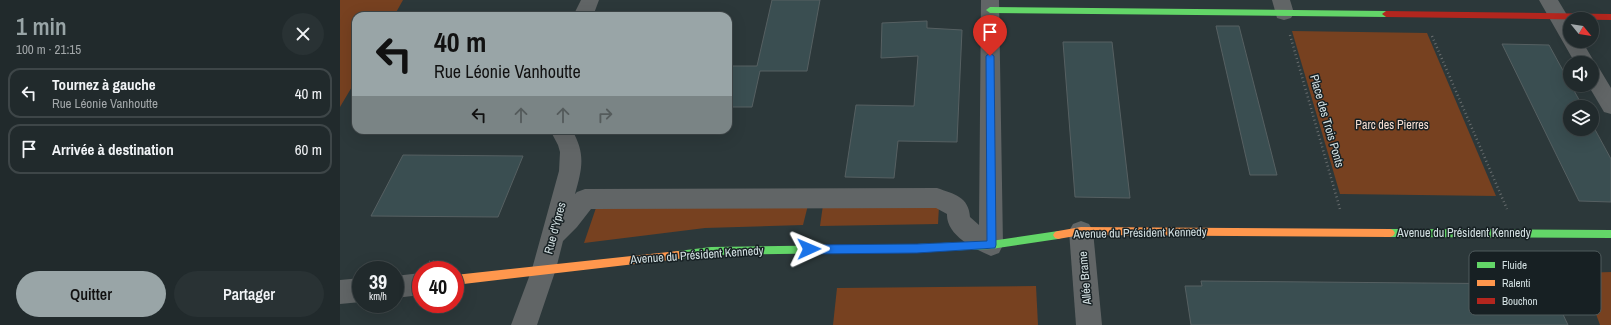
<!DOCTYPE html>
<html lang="fr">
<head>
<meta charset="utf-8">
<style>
  :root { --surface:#212a2c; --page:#293234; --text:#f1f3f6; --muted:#a2a7a9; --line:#3e4648; --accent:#99a5a7 }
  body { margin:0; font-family:"Archivo Narrow",sans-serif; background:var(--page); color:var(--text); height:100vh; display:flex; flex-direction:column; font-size:15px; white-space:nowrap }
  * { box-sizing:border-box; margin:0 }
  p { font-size:13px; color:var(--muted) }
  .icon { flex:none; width:22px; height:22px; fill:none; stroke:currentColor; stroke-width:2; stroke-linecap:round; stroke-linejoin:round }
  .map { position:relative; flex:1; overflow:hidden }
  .panel { display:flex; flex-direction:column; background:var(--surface); width:340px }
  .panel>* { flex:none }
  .guide { position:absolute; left:12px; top:12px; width:380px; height:122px; border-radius:12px; box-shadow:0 4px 16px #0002,0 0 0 1px var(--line); background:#99a5a7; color:#111; overflow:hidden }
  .needle { width:26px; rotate:120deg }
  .tools { position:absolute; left:1223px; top:12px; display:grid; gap:8px }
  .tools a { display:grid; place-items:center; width:36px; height:36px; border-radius:50%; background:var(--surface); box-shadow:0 4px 16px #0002,0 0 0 1px var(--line); font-size:20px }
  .speed { position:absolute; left:12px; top:261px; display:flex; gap:8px; font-size:20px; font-weight:700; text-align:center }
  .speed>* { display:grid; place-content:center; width:52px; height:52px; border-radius:50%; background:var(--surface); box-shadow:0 4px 16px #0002,0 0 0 1px var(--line); line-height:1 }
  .speed small { font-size:10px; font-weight:400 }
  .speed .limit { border:6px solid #d22; background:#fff; color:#111 }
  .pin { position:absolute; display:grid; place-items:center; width:34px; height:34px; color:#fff; margin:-41px -17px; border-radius:50% 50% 50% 0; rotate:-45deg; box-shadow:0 0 4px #0007 }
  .pin .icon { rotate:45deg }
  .me { position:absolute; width:44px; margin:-22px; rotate:89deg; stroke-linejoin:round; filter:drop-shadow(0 0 3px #0008) }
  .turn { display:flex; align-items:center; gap:14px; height:84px; padding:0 16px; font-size:18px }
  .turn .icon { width:52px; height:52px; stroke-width:2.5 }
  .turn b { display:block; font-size:28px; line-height:34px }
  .lanes { display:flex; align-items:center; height:38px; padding:0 16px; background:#0003; justify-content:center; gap:20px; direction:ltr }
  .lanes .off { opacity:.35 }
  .round { display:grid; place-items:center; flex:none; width:42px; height:42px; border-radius:21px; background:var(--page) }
  .headline { display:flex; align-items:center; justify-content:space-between; height:68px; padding:0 16px }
  h1 { font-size:24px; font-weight:600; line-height:30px; color:var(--accent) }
  .button { display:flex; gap:8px; margin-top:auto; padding:8px 16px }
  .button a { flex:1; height:46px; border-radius:24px; background:var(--accent); color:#111; font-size:16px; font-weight:600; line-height:46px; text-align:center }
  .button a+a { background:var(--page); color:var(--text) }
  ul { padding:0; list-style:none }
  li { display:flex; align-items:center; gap:12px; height:50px; margin:0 8px 6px; padding:0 8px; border:2px solid var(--line); border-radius:12px }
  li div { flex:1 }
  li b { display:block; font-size:15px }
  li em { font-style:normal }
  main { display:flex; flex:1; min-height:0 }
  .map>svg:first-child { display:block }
  .green { fill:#774120 }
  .building { fill:#3a4e51; stroke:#566062 }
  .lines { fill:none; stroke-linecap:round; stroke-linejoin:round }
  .path { stroke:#686d6e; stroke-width:2.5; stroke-dasharray:1 3; stroke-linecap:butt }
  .street { fill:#616566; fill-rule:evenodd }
  .fast { fill:#63d668; fill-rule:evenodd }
  .slow { fill:#ff974d; fill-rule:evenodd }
  .jam { fill:#b3261e; fill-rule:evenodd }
  .route { fill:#1a73e8; stroke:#114b97 }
  .labels { text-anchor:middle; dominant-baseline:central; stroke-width:3; stroke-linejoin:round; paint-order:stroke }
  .street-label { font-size:12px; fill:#d3e0e2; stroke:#172023 }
  .park-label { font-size:12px; fill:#f6dfd3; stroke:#172023 }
  .key { fill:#172023; stroke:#4f5a5c; stroke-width:1 }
  .key-label { font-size:11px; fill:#d3e0e2 }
</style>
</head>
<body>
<main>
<section class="panel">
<div class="headline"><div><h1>1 min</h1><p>100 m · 21:15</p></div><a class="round"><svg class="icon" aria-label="close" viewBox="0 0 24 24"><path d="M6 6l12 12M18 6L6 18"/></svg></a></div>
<ul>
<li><svg class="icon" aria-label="left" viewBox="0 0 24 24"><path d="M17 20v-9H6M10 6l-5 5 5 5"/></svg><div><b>Tournez à gauche</b><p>Rue Léonie Vanhoutte</p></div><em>40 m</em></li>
<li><svg class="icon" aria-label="arrive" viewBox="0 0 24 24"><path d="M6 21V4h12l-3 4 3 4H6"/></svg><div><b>Arrivée à destination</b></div><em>60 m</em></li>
</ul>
<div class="button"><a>Quitter</a><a>Partager</a></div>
</section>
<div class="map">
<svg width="1271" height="325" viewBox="0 0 1271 325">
  <rect width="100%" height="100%" fill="#2c383a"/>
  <g class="green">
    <path d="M 0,0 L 63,0 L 54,16 L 16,16 L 16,80 L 0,107 Z"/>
    <path d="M 952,31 L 1087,33 L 1156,196 L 1000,194 Z"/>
    <path d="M 258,202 L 468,205 L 463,225 L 365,228 L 244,243 Z"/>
    <path d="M 483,205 L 599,206 L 598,224 L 480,226 Z"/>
    <path d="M 1271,272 L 1271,325 L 1260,325 L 1241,273 Z"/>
    <path d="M 696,286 L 698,325 L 493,325 L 497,288 Z"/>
  </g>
  <g class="building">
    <path d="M 432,0 L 480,0 L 467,71 L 420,71 L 412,107 L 388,107 L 388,66 L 417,66 Z"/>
    <path d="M 587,21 L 587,28 L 622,30 L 617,142 L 558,141 L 554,178 L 505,177 L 516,105 L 574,106 L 578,56 L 541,58 L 542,23 Z"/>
    <path d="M 876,26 L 899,26 L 937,175 L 910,175 Z"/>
    <path d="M 723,42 L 772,42 L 790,198 L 735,197 Z"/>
    <path d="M 1162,44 L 1209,45 L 1243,107 L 1230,107 L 1230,129 L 1252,129 L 1252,124 L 1271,159 L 1271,202 L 1239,201 Z"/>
    <path d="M 63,155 L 183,156 L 158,217 L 31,216 Z"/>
    <path d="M 861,281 L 1193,284 L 1195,289 L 1211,289 L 1228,325 L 851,325 L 845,286 L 862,286 Z"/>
  </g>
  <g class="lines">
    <g class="path">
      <path d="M 950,35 L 1000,209"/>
      <path d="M 1092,36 L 1167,209"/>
      <path d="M 89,262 L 100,261"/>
      <path d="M 29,267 L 44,266"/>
    </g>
    <g class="street">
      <path d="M 241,0 L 259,0 L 253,16 L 233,16 Z"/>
      <path d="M 641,0 L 659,0 L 663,245 L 659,253 L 651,256 C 634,249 606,235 607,214 L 596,208 L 251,209 L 237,227 L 223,241 L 216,269 L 197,325 L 171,325 L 192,269 L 219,171 L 220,152 L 218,145 L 210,130 L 232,130 C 246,154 242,169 235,194 L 237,192 L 245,189 L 597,188 C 614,194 629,197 630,217 L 639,225 Z"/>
      <path d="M 932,0 L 950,0 L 954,13 L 951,18 L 944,20 L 937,18 Z"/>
      <path d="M 1199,0 L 1218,0 L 1230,20 L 1230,41 L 1242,41 L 1255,63 L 1253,66 L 1259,68 L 1271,88 L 1271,114 L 1264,112 L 1248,85 L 1252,85 L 1252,63 L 1235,63 Z"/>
      <path d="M 741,221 L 749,224 L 753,231 L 762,325 L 736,325 L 729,231 L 733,224 Z"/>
      <path d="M 81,273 L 81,295 L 55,298 L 55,276 Z"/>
      <path d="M 21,278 L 21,302 L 0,304 L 0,280 Z"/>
    </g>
    <g class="fast">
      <path d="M 650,7 L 1046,11 L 1050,14 L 1046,17 L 650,13 L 646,10 Z"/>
      <path d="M 1050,229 L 1271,230 L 1271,238 L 1050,237 L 1047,236 L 1045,233 L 1047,230 Z"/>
      <path d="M 718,231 L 721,232 L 723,235 L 721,238 L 718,239 L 651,249 L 577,252 L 371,255 L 338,259 L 335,258 L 333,255 L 335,252 L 338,251 L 371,247 L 577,244 L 651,241 Z"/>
    </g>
    <g class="slow">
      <path d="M 741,227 L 1050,229 L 1053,230 L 1055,233 L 1053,236 L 1050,237 L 741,235 L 718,239 L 715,238 L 713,235 L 715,232 L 718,231 Z"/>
      <path d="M 338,251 L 341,252 L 343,255 L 341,258 L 338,259 L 115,285 L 115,275 Z"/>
    </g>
    <path class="jam" d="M 1046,11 L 1271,14 L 1271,20 L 1046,17 L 1042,14 Z"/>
  </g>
  <path class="route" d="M 650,53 L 654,56 L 656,245 L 655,248 L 577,253 L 469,254 L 465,252 L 464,249 L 465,246 L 469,245 L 577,244 L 647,241 L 646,56 Z"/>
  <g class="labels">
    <g class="street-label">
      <text transform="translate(987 121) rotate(74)">Place des Trois Ponts</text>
      <text transform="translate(215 228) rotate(-75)">Rue d'Ypres</text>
      <text transform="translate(800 233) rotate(-1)">Avenue du Président Kennedy</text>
      <text x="1124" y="233">Avenue du Président Kennedy</text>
      <text transform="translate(357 255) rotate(-4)">Avenue du Président Kennedy</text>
      <text transform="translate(745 278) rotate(-95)">Allée Brame</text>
    </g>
    <g class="park-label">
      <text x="1052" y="125">Parc des Pierres</text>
    </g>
  </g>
  <rect x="1129" y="251" width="132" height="64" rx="6" class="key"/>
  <rect x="1137" y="262" width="18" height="6" fill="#63d668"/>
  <rect x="1137" y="280" width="18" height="6" fill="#ff974d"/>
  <rect x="1137" y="298" width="18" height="6" fill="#b3261e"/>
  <g class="key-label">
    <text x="1162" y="269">Fluide</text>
    <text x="1162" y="287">Ralenti</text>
    <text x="1162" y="305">Bouchon</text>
  </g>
</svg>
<div class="tools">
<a><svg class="needle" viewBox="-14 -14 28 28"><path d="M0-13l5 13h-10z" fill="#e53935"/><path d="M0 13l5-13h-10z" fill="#a2a7a9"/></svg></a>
<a><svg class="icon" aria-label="sound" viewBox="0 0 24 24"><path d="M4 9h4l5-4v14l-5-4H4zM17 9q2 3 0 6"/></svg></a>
<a><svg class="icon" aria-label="layers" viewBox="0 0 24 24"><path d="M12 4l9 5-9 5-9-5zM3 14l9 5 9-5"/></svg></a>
</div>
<div class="speed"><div>39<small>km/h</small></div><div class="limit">40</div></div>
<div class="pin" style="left:650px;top:56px;background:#d93025"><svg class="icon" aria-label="arrive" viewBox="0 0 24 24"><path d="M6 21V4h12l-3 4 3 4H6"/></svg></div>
<svg class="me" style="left:469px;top:249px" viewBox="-20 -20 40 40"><path d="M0-17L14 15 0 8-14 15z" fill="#1a73e8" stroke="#fff" stroke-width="4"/></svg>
<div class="guide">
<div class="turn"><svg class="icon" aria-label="left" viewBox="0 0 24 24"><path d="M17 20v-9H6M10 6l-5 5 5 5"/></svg><div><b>40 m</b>Rue Léonie Vanhoutte</div></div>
<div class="lanes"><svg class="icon" aria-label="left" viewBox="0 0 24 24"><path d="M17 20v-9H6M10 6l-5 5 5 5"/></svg><svg class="icon off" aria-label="ahead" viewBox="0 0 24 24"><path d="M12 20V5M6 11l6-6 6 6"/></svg><svg class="icon off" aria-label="ahead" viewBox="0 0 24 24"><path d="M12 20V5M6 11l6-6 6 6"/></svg><svg class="icon off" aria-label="right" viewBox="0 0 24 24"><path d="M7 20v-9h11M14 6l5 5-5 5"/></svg></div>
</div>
</div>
</main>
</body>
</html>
